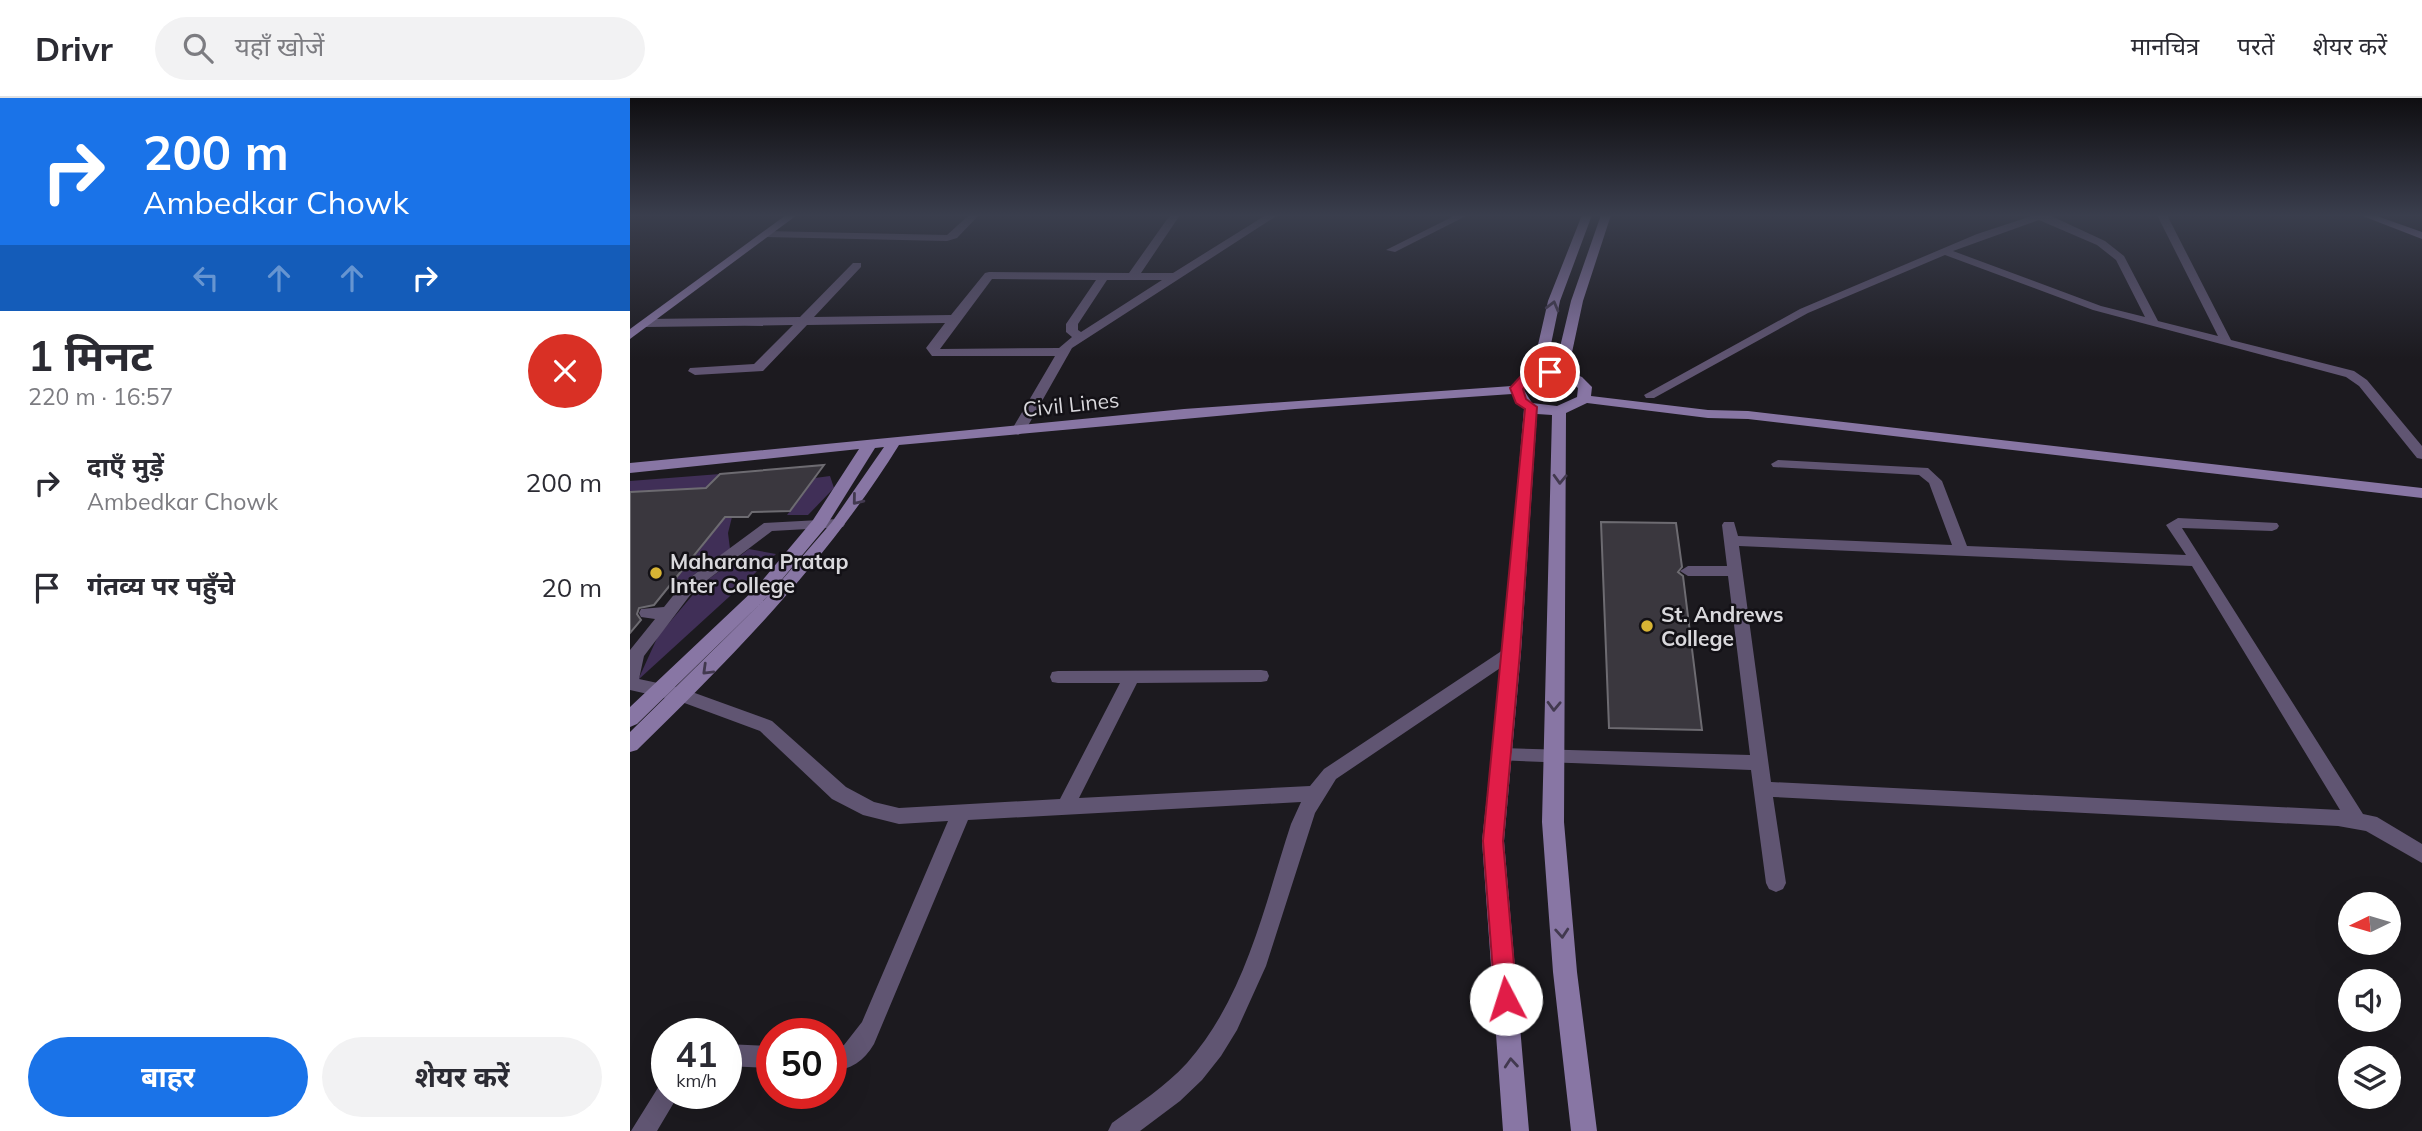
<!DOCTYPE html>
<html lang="hi">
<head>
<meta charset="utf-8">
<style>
  :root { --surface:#fff; --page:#f2f2f3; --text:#2b2b33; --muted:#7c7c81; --line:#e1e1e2; --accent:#1a73e8 }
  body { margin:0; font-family:Mulish,"Noto Sans Devanagari",sans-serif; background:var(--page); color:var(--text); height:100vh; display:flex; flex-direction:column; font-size:26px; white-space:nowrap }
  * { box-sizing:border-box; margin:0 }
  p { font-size:23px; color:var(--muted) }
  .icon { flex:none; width:38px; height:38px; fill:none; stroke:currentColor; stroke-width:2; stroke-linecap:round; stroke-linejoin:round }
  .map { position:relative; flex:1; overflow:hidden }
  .side { display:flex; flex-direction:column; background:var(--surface); width:630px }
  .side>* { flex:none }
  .hud { background:#1a73e8; color:#fff; overflow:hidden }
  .needle { width:46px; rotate:265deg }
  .buttons { position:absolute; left:1708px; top:794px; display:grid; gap:14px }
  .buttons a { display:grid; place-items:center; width:63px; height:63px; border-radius:50%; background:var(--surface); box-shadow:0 7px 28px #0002; font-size:35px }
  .speed { position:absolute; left:21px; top:920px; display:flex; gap:14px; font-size:35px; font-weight:700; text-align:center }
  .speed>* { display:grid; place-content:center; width:91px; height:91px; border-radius:50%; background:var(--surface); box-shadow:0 7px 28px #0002; line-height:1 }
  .speed small { font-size:18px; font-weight:400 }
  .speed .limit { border:10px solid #d22; background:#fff; color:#111 }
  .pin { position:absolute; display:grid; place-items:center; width:60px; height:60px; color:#fff; margin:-30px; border:4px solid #fff; border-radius:50%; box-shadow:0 2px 7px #0007 }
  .me { position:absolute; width:77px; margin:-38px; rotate:355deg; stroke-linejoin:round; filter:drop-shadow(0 0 5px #0008) }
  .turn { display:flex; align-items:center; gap:24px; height:147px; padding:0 28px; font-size:32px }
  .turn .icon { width:91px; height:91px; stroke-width:2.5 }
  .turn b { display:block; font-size:49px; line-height:60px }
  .lanes { display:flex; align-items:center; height:66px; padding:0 28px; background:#0003; justify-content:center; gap:35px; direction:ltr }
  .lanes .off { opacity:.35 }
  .round { display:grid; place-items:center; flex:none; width:74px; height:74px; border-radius:37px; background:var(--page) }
  .summary { display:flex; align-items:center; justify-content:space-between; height:119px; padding:0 28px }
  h1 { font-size:42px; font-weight:700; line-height:52px }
  .action { display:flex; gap:14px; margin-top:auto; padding:14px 28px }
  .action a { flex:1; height:80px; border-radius:42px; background:var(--accent); color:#fff; font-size:28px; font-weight:700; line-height:80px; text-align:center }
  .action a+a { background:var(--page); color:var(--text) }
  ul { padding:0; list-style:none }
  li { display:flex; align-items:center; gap:21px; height:105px; padding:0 28px }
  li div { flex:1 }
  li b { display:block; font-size:26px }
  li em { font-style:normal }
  header { display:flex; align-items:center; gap:42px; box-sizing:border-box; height:98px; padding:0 35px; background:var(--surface); border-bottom:2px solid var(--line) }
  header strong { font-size:33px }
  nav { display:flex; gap:38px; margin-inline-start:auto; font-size:24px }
  .search { width:490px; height:63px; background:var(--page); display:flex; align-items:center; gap:18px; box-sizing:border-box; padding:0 24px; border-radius:38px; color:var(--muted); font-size:26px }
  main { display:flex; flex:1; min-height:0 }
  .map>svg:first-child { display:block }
  .green { fill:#402f57 }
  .building { fill:#3a373e; stroke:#6d6b71; stroke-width:2 }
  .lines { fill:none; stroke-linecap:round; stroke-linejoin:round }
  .lane { fill:#605572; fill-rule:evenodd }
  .street { fill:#605572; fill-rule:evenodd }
  .secondary { fill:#8876a4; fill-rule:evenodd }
  .oneway { stroke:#42394f }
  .route { fill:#e11d48; stroke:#92132f; stroke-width:2 }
  .poi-dot { fill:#d8b434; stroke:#131116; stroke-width:2.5 }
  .labels { text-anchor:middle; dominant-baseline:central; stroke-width:5; stroke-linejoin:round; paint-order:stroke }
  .street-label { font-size:21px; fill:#d9d8dc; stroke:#131116 }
  .poi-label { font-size:21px; font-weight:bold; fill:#d9d8dc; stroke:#131116; text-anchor:start }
</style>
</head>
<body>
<header>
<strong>Drivr</strong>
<div class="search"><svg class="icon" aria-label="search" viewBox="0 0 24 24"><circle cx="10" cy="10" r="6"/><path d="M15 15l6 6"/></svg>यहाँ खोजें</div>
<nav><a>मानचित्र</a><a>परतें</a><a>शेयर करें</a></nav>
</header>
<main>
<section class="side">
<div class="hud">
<div class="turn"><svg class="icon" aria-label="right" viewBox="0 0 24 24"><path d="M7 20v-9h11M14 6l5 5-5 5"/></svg><div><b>200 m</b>Ambedkar Chowk</div></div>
<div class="lanes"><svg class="icon off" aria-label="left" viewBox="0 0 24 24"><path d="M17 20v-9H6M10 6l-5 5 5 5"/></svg><svg class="icon off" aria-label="ahead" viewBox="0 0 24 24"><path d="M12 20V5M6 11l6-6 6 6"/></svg><svg class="icon off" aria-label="ahead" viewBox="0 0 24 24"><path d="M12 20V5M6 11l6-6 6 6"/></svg><svg class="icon" aria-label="right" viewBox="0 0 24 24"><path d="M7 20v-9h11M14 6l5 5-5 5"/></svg></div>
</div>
<div class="summary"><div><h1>1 मिनट</h1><p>220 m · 16:57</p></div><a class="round" style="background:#d93025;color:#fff"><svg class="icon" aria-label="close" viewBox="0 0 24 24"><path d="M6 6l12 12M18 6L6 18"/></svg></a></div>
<ul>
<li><svg class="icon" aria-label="right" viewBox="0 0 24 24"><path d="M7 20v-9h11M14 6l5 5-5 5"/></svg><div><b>दाएँ मुड़ें</b><p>Ambedkar Chowk</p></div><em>200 m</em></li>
<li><svg class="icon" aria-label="arrive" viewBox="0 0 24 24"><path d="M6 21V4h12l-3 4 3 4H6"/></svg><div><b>गंतव्य पर पहुँचे</b></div><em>20 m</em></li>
</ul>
<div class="action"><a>बाहर</a><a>शेयर करें</a></div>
</section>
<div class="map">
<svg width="1792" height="1033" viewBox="0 0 1792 1033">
  <rect width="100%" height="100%" fill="#1c1a1f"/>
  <g class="green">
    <path d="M 90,376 L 76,390 L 0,394 L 0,383 Z"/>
    <path d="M 200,378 L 204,390 L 178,417 L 157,417 L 185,380 Z"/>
    <path d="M 86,419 L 102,419 L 98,435 L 100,451 L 52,485 L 41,487 L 72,449 Z"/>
    <path d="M 119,451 L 146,456 L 8,582 L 28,538 L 72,486 Z"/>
  </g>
  <g class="building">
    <path d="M 194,367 L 160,413 L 122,414 L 118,419 L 95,419 L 24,507 L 9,510 L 7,516 L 11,522 L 0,535 L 0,394 L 76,390 L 90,376 Z"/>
    <path d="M 971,424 L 1046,425 L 1052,469 L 1048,474 L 1053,478 L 1072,632 L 979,630 Z"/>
  </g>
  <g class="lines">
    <g class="lane">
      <path d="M 339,117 L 349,117 L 327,140 L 317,143 L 136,139 L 131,136 L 136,133 L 317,137 Z"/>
      <path d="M 826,117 L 838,117 L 765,154 L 756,152 Z"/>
      <path d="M 1405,117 L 1419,117 L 1475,143 L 1494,158 L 1528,223 L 1588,238 L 1527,117 L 1537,117 L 1601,242 L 1724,273 L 1737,282 L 1792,348 L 1792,361 L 1787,360 L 1729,288 L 1716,279 L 1463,212 L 1315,157 L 1178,215 L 1024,300 L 1016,300 L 1014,297 L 1170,211 L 1347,136 ZM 1409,122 L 1467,147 L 1486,162 L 1515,219 L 1471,208 L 1323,153 Z"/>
      <path d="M 1148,362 L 1298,370 L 1312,383 L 1337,448 L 1556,457 L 1536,427 L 1548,420 L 1647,425 L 1649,428 L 1647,431 L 1642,433 L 1552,430 L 1733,716 L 1747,719 L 1792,746 L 1792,765 L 1736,733 L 1708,728 L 1143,699 L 1156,785 L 1153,791 L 1146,794 L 1139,791 L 1136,785 L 1121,672 L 865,662 L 862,657 L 865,652 L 871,650 L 1120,657 L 1098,478 L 1058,478 L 1050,473 L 1058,468 L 1097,468 L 1092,427 L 1094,424 L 1104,424 L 1108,438 L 1322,447 L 1299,385 L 1289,377 L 1143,369 L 1141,366 ZM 1109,448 L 1562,468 L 1710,712 L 1141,684 Z"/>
      <path d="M 208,421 L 213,423 L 215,426 L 213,429 L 142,433 L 64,492 L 14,558 L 9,581 L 51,590 L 142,623 L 216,689 L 244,704 L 269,710 L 430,701 L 490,585 L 428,585 L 422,584 L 420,579 L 422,574 L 428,573 L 631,572 L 637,573 L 639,578 L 637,583 L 631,584 L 507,585 L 449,700 L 680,688 L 694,671 L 876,550 L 888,550 L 890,554 L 888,558 L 706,681 L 685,715 L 636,868 L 607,932 L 591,958 L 572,982 L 550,1003 L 510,1033 L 478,1033 L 482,1025 C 508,1006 535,989 557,965 C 616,898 634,808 661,726 L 671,704 L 338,722 L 244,946 C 234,963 221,972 201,973 L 201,951 L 214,947 L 232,924 L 318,723 L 269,726 L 233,717 L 202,701 L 130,633 L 49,603 L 0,592 L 0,552 L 25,521 L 11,519 L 9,515 L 11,511 L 34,509 L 54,484 L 134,425 Z"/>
      <path d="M 96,946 L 142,948 L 142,970 L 96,968 Z"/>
      <path d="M 37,984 L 37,996 L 49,996 L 27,1033 L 1,1033 L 29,988 Z"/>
    </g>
    <path class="street" d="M 540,117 L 550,117 L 511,175 L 543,175 L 636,117 L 648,117 L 442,250 L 395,333 L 388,337 L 381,333 L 425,258 L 302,258 L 296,250 L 315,225 L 177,227 L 133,273 L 65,277 L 58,273 L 60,270 L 124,266 L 163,227 L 16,229 L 10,225 L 16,221 L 170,219 L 223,165 L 231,165 L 231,169 L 184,219 L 321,217 L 355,175 L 359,174 L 499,175 ZM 362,181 L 466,182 L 436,226 L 436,234 L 442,239 L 429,250 L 310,251 ZM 477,182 L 532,182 L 451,234 L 448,232 L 448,226 Z"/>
    <g class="secondary">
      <path d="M 156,117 L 167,117 L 0,241 L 0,231 Z"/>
      <path d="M 952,117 L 962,117 L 930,203 L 916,270 L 925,270 L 941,203 L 971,117 L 981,117 L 953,203 L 938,273 L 952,279 L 962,289 L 961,298 L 1078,312 L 1118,313 L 1792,390 L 1792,400 L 1118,321 L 1078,320 L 957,305 L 936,315 L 934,724 L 947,874 L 967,1033 L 941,1033 L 923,874 L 912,724 L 922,317 L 907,316 L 891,554 L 874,743 L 899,1033 L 873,1033 L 852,743 L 873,554 L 894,311 L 882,296 L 665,311 L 269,347 C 197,463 104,557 7,652 L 0,654 L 0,634 L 138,498 L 7,626 L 0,629 L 0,609 L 126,490 L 183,422 L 229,351 L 0,375 L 0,365 L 554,311 L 882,288 L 891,278 L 902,273 L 918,203 ZM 920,278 L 935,280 L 948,290 L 947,299 L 927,308 L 902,305 L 894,292 C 899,281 909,279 920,278 ZM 254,349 L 202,424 L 138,498 L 195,430 L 245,350 Z"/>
      <path d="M 1730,117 L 1744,117 L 1792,134 L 1792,141 Z"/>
    </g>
  </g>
  <defs><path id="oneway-chevron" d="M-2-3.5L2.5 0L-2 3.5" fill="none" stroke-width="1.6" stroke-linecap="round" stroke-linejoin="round" transform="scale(1.75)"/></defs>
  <g class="oneway">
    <use href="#oneway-chevron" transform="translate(923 208) rotate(-75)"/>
    <use href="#oneway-chevron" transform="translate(930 381) rotate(92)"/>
    <use href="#oneway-chevron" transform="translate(227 402) rotate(129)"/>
    <use href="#oneway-chevron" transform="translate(77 572) rotate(136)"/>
    <use href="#oneway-chevron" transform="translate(924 608) rotate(92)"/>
    <use href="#oneway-chevron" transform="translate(932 835) rotate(86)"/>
    <use href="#oneway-chevron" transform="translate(881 965) rotate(-95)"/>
  </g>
  <linearGradient id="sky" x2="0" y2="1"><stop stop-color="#0f0e11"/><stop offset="0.45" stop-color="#3a3e4d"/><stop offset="1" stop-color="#3a3e4d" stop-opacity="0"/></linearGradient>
  <rect width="1792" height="261" fill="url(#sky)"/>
  <path class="route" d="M 920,270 L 924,271 L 924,276 L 902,281 L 893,291 L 896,301 L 907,309 L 890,554 L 873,743 L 887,901 L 883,909 L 876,912 L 868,909 L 865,901 L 853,743 L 895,311 L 886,305 L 880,290 L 893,276 Z"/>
  <g class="poi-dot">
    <circle cx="26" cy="475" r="7"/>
    <circle cx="1017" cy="528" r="7"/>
  </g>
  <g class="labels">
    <g class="street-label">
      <text transform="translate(441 306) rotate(-6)">Civil Lines</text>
    </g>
    <g class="poi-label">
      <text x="40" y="463">Maharana Pratap<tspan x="40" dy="24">Inter College</tspan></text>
      <text x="1031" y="516">St. Andrews<tspan x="1031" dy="24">College</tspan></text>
    </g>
  </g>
</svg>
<div class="buttons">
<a><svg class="needle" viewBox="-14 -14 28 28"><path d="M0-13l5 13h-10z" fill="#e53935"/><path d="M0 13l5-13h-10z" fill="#7c7c81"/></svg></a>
<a><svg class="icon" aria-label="sound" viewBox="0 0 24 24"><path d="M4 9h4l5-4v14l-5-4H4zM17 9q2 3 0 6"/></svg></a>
<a><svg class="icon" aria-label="layers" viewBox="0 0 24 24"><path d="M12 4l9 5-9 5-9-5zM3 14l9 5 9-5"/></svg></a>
</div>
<div class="speed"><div>41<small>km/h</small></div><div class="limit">50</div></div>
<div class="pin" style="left:920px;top:274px;background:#d93025"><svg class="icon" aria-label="arrive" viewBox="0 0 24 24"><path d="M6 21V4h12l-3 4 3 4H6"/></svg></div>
<svg class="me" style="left:876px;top:901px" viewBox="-20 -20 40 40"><circle r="19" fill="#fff"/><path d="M0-13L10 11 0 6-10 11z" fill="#e11d48"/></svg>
</div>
</main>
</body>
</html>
